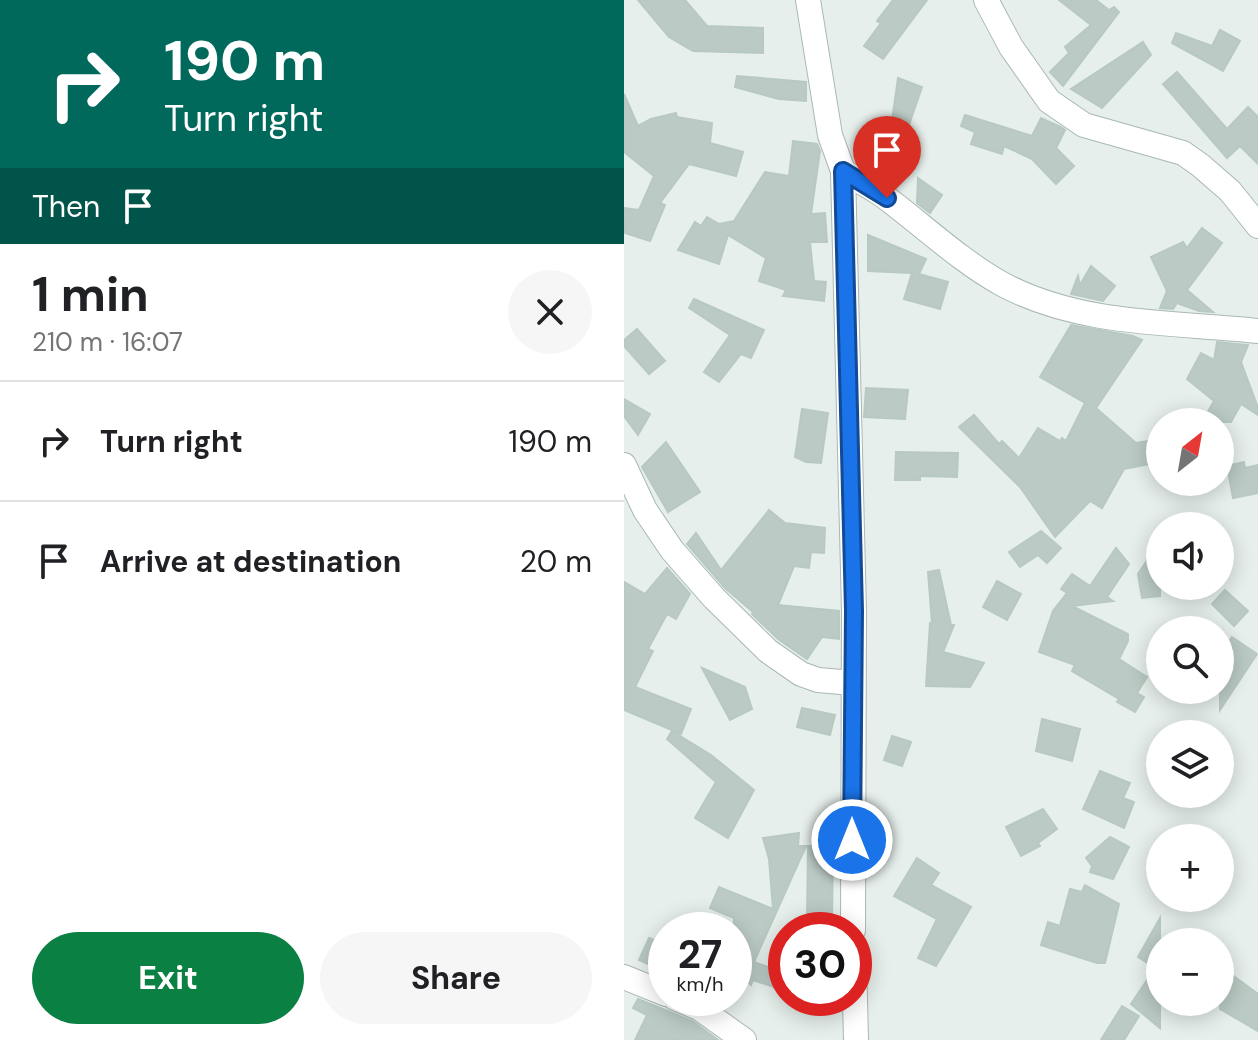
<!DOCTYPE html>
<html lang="en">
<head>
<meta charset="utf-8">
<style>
  :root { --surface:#fff; --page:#f6f6f6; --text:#202124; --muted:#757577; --line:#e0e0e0; --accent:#0b8043 }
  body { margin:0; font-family:"DM Sans",sans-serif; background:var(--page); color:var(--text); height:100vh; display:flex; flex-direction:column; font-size:30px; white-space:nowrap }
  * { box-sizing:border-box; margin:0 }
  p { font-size:26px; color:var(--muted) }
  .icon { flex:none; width:44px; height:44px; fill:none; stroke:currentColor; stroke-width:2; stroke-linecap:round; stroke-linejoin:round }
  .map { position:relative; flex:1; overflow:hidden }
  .sheet { display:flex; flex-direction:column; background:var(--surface); width:624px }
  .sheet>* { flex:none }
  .banner { background:#00695c; color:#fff; overflow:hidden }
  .needle { width:52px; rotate:31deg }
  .buttons { position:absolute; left:522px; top:408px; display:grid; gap:16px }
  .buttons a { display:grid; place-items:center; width:88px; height:88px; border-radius:50%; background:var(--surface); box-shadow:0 4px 20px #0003; font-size:40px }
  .speed { position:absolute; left:24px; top:912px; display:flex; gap:16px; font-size:40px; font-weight:700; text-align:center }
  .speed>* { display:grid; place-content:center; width:104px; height:104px; border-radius:50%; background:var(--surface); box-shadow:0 4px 20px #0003; line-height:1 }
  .speed small { font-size:20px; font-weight:400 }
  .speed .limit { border:12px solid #d22; background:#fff; color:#111 }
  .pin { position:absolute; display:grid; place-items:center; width:68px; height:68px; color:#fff; margin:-82px -34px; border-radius:50% 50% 50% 0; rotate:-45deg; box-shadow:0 0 8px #0007 }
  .pin .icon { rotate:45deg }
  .me { position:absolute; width:88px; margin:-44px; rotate:0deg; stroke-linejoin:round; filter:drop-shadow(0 0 6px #0008) }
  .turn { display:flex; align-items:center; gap:28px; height:168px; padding:0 32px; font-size:36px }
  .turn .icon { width:104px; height:104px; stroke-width:2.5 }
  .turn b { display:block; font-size:56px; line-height:68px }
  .then { display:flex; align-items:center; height:76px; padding:0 32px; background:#0003; gap:16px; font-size:30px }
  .round { display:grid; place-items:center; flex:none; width:84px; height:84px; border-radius:42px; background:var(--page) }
  .summary { display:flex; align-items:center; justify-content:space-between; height:136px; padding:0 32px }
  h1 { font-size:48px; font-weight:700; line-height:60px }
  .action { display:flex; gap:16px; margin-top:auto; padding:16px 32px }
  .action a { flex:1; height:92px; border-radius:48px; background:var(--accent); color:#fff; font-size:32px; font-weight:700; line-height:92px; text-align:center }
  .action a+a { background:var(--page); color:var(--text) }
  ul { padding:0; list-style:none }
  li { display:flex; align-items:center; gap:24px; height:120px; padding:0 32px; border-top:2px solid var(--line) }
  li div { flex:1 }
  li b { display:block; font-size:30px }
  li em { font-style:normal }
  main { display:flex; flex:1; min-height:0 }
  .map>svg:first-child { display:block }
  .building { fill:#bbcac4; stroke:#b8c9c2; stroke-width:2 }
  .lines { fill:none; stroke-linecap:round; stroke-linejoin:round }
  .minor-casing { stroke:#a8b8b2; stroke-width:26 }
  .minor { stroke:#fff; stroke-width:24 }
  .route-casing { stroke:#114b97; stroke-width:20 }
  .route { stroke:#1a73e8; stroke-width:14 }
</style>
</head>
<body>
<main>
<section class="sheet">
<div class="banner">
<div class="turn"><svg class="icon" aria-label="right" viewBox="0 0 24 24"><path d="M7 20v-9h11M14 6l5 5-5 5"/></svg><div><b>190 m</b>Turn right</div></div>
<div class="then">Then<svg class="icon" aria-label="arrive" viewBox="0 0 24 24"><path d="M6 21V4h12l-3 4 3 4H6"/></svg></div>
</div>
<div class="summary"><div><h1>1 min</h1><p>210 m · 16:07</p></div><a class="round"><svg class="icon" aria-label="close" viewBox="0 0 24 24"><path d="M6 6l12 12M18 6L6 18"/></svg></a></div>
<ul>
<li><svg class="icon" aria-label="right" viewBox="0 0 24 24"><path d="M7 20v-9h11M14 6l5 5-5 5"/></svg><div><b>Turn right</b></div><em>190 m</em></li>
<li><svg class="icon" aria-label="arrive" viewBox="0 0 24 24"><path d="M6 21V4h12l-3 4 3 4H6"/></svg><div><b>Arrive at destination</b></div><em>20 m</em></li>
</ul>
<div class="action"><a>Exit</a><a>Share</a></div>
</section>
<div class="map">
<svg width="634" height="1040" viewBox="0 0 634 1040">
  <rect width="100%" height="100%" fill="#e6efeb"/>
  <g class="building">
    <path d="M 14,0 L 61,0 L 83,26 L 139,28 L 139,53 L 69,51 L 45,37 Z"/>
    <path d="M 269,0 L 303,0 L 259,59 L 240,46 L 257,23 L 253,21 Z"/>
    <path d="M 435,0 L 472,0 L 485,10 L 490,7 L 495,12 L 439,86 L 426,72 L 445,53 L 441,47 L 467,25 Z"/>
    <path d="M 596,30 L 616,41 L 599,71 L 548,43 L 552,33 L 588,46 Z"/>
    <path d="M 519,42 L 527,55 L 478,108 L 447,89 Z"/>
    <path d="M 553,72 L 603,129 L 624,107 L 634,117 L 634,164 L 616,146 L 603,158 L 539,84 Z"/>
    <path d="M 113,76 L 182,82 L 182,101 L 155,99 L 111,87 Z"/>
    <path d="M 274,78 L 298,87 L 271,165 L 262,163 Z"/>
    <path d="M 0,94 L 14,126 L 27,119 L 52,113 L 53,117 L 88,123 L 86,143 L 119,152 L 112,176 L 65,164 L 36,203 L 41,205 L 26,241 L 1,233 L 0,230 L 0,208 L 15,210 L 30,176 L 0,152 Z"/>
    <path d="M 341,115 L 408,136 L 417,118 L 437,127 L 441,130 L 432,148 L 450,166 L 432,184 L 408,159 L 380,146 L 378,154 L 347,144 L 351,132 L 337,126 Z"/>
    <path d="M 169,141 L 193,144 L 196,151 L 187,214 L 201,213 L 203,242 L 186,242 L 190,281 L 202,282 L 200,301 L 159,296 L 162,290 L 135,281 L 142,258 L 104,235 L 95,264 L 54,250 L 71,222 L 77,226 L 83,217 L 95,224 L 110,221 L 141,172 L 165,176 Z"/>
    <path d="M 294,178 L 318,195 L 306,213 L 293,203 Z"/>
    <path d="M 578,228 L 598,243 L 563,290 L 589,312 L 575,311 L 553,303 L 549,309 L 536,308 L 543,291 L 527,257 L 559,242 L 563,248 Z"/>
    <path d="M 244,235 L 302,259 L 295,274 L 324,282 L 316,309 L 280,299 L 288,273 L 244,271 Z"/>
    <path d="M 467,266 L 491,286 L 479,301 L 447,294 L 454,276 L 456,285 Z"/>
    <path d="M 70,299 L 140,330 L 127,358 L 117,354 L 95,382 L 80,372 L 106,335 L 65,308 Z"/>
    <path d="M 447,325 L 509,336 L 518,340 L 472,408 L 512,443 L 536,439 L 536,462 L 500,469 L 478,508 L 466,501 L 431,537 L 396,487 L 335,427 L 350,415 L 375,444 L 378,441 L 395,458 L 414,428 L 436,441 L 438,438 L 442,441 L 461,403 L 416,377 Z"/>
    <path d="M 13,329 L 41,361 L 25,374 L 0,346 L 0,340 Z"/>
    <path d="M 593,342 L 624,345 L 617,362 L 634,408 L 634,415 L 617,404 L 607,422 L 578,422 L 590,401 L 563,379 L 577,353 L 590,360 Z"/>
    <path d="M 242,388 L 284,390 L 281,419 L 240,417 Z"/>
    <path d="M 0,399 L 26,414 L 14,435 L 0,416 Z"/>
    <path d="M 178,409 L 204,413 L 197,463 L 182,462 L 171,457 Z"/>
    <path d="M 42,442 L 76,492 L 44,512 L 18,467 Z"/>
    <path d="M 272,452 L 334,453 L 333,477 L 296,476 L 296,480 L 271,480 Z"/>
    <path d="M 620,462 L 621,468 L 634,465 L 634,493 L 609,498 L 603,466 Z"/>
    <path d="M 145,510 L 161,523 L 201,528 L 200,553 L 187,552 L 185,568 L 170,566 L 154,605 L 215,611 L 215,639 L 198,637 L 183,659 L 154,639 L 128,614 L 129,612 L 101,588 L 63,544 L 72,533 L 97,570 Z"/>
    <path d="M 417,531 L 437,548 L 423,563 L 414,555 L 396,567 L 385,552 Z"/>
    <path d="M 536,541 L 536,596 L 518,598 L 514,574 Z"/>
    <path d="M 492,548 L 505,564 L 483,597 L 489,601 L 448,606 L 504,634 L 504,641 L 495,659 L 523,677 L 513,693 L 520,697 L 511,712 L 493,702 L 495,699 L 448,671 L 451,665 L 415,652 L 429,611 L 443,593 L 437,589 L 448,574 L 466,586 Z"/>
    <path d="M 43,568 L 66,594 L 52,619 L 43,614 L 24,649 L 29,651 L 11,687 L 67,709 L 57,734 L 0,710 L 0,582 L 21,594 Z"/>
    <path d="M 315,570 L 327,625 L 330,625 L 319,652 L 360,663 L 346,687 L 302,686 L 306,623 L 308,623 L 304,572 Z"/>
    <path d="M 373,581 L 397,594 L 383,620 L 359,607 Z"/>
    <path d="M 601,590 L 624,611 L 610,626 L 588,604 Z"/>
    <path d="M 608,637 L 633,654 L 596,710 L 596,655 Z"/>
    <path d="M 78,668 L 121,687 L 128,709 L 106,720 Z"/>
    <path d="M 178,708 L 211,715 L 206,735 L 173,727 Z"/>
    <path d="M 418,719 L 456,729 L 448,761 L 412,751 Z"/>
    <path d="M 48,731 L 87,755 L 130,790 L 104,838 L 71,818 L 92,782 L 43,739 Z"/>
    <path d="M 268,736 L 287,742 L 278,766 L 260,760 Z"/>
    <path d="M 476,771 L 506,783 L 499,798 L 510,802 L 500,828 L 459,809 Z"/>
    <path d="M 419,809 L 433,829 L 414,843 L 416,846 L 397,856 L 382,827 Z"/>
    <path d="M 175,833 L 174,846 L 182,846 L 130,962 L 162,973 L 162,991 L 129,980 L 127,985 L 110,970 L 110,918 L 86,908 L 95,887 L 149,909 L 145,859 L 139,838 Z"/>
    <path d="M 486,837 L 505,847 L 489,879 L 466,872 L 468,866 L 462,858 Z"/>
    <path d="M 184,846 L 209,847 L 208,920 L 183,920 Z"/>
    <path d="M 293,858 L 315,873 L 307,885 L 347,907 L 312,966 L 294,958 L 313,919 L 270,896 Z"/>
    <path d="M 461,885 L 495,904 L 481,963 L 473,963 L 417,945 L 424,922 L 436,926 L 446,889 L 458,892 Z"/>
    <path d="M 536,918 L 536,1028 L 507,1004 L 531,968 L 514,957 Z"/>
    <path d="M 25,938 L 42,945 L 42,978 L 28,972 L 31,967 L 15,960 Z"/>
    <path d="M 596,966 L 634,994 L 634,1031 L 596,1009 Z"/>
    <path d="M 14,999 L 68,1021 L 94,1040 L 11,1040 L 23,1015 L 9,1008 Z"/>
    <path d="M 498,1006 L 515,1016 L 500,1040 L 477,1040 Z"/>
  </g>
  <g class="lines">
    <defs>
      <g id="minor">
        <path d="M 184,0 L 206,135 L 219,171 L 230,611 L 229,930"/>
        <path d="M 362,0 L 387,47 L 425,101 L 460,125 L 559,153 L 576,165 L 606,191 L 634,226"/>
        <path d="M 219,171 C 234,181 251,189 265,200 C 303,229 337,261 378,284 C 456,326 549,322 634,331"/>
        <path d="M 0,465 L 21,510 L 48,550 L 90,598 L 144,651 L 177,674 L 194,680 L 229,683"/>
        <path d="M 230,960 L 232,1040"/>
        <path d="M 0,977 L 42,994"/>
        <path d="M 51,998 L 75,1008 L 120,1040"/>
      </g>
    </defs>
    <use href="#minor" class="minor-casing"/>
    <use href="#minor" class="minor"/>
  </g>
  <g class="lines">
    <defs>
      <path id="route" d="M 228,840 L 230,611 L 219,171 L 263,198"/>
    </defs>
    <use href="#route" class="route-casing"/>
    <use href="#route" class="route"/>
  </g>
</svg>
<div class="buttons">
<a><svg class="needle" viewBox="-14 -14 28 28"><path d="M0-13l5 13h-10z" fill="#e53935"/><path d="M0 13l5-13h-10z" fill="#757577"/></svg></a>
<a><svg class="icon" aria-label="sound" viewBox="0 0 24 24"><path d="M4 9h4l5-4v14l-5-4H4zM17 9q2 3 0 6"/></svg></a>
<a><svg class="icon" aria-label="search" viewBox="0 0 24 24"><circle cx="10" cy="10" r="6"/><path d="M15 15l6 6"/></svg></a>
<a><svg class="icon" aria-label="layers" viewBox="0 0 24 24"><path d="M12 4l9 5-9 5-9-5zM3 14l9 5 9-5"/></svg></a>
<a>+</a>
<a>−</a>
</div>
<div class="speed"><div>27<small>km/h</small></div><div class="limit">30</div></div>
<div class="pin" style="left:263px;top:198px;background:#d93025"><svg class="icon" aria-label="arrive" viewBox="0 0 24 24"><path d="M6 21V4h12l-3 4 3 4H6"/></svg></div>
<svg class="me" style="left:228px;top:840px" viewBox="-20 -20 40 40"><circle r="17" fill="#1a73e8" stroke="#fff" stroke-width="3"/><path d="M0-11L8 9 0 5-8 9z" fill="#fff"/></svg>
</div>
</main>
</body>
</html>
